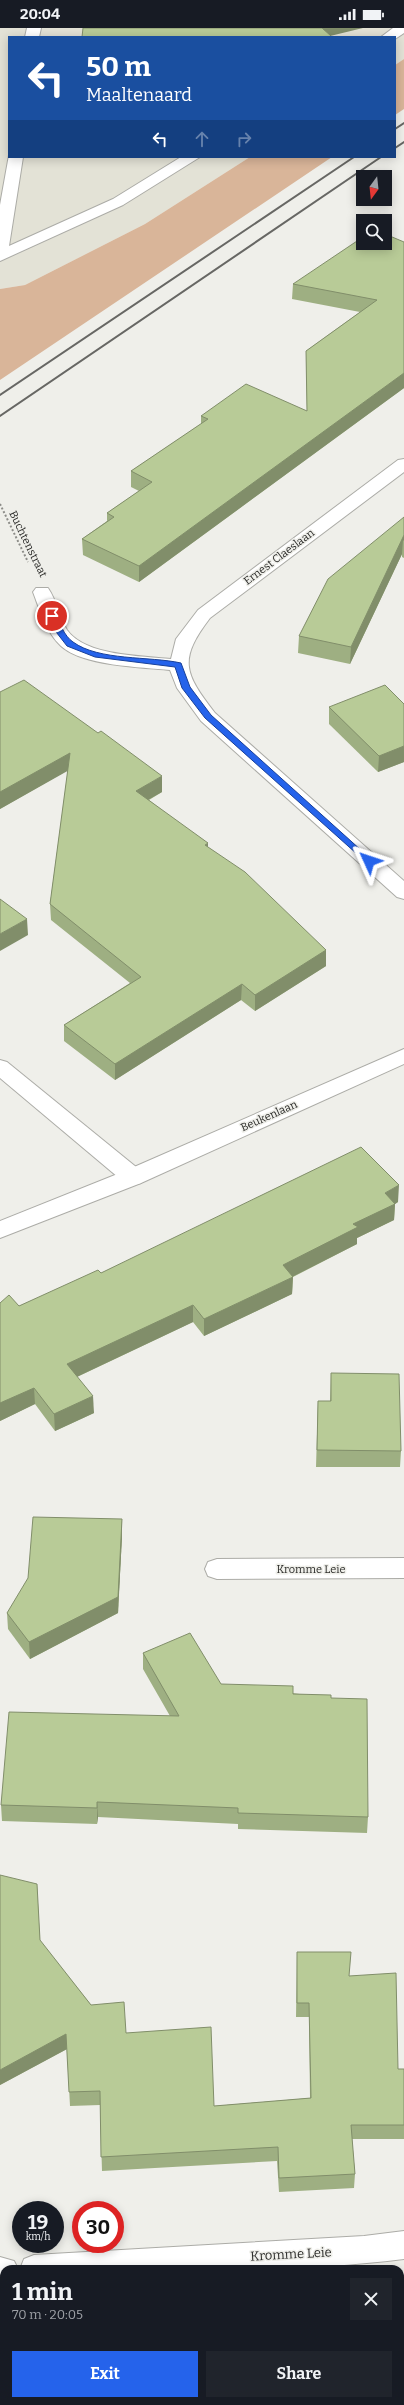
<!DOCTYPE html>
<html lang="en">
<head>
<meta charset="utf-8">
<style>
  :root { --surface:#171b24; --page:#20242c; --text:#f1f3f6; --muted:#9ea1a6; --accent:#2563eb }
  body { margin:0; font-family:Bitter,serif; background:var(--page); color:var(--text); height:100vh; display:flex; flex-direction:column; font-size:15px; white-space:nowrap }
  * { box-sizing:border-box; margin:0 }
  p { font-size:13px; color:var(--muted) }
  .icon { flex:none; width:22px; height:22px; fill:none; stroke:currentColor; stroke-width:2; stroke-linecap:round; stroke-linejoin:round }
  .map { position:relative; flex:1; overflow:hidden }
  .sheet { position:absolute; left:0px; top:2237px; width:404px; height:140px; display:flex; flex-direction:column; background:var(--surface); border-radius:12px 12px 0 0; box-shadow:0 2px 10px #0003 }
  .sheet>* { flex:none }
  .banner { position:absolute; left:8px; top:8px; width:388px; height:122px; border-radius:0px; box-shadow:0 2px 10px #0003; background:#1a4fa0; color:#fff; overflow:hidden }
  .needle { width:26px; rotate:195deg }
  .controls { position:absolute; left:356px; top:142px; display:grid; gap:8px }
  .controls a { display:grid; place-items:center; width:36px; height:36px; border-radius:0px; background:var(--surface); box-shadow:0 2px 10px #0003; font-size:20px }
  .speed { position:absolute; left:12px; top:2173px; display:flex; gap:8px; font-size:20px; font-weight:700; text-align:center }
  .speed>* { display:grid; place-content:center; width:52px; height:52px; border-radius:50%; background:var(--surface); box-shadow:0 2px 10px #0003; line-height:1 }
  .speed small { font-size:10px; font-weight:400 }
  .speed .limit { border:6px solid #d22; background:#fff; color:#111 }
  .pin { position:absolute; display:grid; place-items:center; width:34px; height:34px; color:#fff; margin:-17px; border:2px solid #fff; border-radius:50%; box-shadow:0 1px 4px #0007 }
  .me { position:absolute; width:44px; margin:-22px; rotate:312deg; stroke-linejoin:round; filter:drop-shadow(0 0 3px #0008) }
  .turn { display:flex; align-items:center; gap:14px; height:84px; padding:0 12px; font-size:18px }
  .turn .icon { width:52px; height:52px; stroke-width:2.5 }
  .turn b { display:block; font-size:28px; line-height:34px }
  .lanes { display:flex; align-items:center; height:38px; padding:0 12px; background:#0003; justify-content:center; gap:20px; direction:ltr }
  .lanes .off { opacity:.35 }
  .round { display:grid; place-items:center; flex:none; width:42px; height:42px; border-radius:0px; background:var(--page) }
  .head { display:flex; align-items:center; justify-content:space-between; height:68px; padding:0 12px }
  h1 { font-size:24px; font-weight:700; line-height:30px }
  .primary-button { display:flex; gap:8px; margin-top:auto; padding:8px 12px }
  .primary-button a { flex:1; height:46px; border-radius:0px; background:var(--accent); color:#fff; font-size:16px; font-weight:700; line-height:46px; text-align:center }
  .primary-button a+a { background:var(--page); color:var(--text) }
  .status { display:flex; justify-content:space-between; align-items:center; height:28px; padding:0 20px; background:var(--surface); direction:ltr }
  .status svg { height:11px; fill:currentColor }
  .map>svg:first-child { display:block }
  .built { fill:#e3e2d6 }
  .green { fill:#d9b599 }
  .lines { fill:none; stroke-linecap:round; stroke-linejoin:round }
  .service-casing { stroke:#acaca7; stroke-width:2 }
  .minor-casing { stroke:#acaca7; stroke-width:2 }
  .tertiary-casing { stroke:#acaca7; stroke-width:2 }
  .path { stroke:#8c8c88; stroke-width:2; stroke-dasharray:2 2; stroke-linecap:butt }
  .service { fill:#fff; fill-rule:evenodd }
  .minor { fill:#fff; fill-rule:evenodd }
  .tertiary { fill:#fff; fill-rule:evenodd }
  .rail { stroke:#676764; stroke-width:2 }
  .wall { fill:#9eaf82 }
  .shaded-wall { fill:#818e6a }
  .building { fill:#b8cb97; stroke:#818e6a }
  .route { fill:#2563eb; stroke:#184099 }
  .labels { text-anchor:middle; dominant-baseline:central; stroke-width:3; stroke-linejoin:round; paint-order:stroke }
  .street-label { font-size:11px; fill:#2c2c2a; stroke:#efefea }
  .near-street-label { font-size:13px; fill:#2c2c2a; stroke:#efefea }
</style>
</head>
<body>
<div class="status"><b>20:04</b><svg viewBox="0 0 49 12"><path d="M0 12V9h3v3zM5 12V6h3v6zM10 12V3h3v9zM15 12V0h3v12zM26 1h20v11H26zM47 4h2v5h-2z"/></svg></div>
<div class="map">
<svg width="404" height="2377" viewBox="0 0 404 2377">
  <rect width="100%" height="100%" fill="#efefea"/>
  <path class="built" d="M 0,0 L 404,0 L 404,31 L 395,37 L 395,9 L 9,9 L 9,129 L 250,129 L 145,196 L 25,257 L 0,261 Z"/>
  <g class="green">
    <path d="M 404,31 L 404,81 L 395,87 L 395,37 Z"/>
    <path d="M 250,129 L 332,129 L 0,352 L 0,261 L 25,257 L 145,196 Z"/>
  </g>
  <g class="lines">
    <defs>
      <g id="service">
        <path d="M 27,0 L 41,0 L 39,9 L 25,9 Z"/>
        <path d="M 393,0 L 404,0 L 404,5 L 395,11 L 395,9 L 381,9 Z"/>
        <path d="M 9,127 L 9,129 L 23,129 L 9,218 L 113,171 L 181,129 L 200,129 L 123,177 L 0,233 L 0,177 Z"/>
      </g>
      <g id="minor">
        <path d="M 404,431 L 404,444 L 210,590 C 178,632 184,645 215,685 L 404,853 L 404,871 L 397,869 L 201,693 L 177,660 L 170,642 C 141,639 83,638 61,618 C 46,604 40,582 33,564 L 36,560 L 48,560 C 57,573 59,589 67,602 C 85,628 142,628 171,631 L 176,611 L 198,582 L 398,432 Z"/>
        <path d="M 0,1032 L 7,1034 L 141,1143 L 144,1149 L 141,1155 L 133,1157 L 125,1155 L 0,1050 Z"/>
        <path d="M 404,1530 L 404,1550 L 217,1551 L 208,1548 L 205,1541 L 208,1534 L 217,1531 Z"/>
        <path d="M 404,2203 L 404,2231 C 277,2247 148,2241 20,2241 L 24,2231 L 34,2227 L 364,2208 Z"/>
        <path d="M 0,2229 L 14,2233 L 18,2241 L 4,2241 L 4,2257 L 0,2257 Z"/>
      </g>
      <path id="tertiary" d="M 404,1021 L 404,1036 L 141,1155 L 0,1210 L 0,1193 L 125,1143 Z"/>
    </defs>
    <use href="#service" class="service-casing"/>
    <use href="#minor" class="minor-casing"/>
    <use href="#tertiary" class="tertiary-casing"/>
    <path class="path" d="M 0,476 L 28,534"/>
    <use href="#service" class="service"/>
    <use href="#minor" class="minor"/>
    <use href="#tertiary" class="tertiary"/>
    <g class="rail">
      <path d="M 395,101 L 404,95"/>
      <path d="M 395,120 L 404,114"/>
      <path d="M 0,367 L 354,129"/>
      <path d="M 0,388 L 381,129"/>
    </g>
  </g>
  <g class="wall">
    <path d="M 404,214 L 404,360 L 139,554 L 83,527 L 82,511 L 107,493 L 107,485 L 139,463 L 131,459 L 131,443 L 201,396 L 201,388 L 307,383 L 306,323 L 360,284 L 292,271 L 293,256 Z"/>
    <path d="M 404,489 L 404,530 L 402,529 L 402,526 L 350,636 L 298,625 L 299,608 Z"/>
    <path d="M 0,664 L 162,764 L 149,772 L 208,820 L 326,922 L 326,938 L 255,983 L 241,972 L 115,1052 L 64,1013 L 64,997 L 130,955 L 51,892 L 50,876 L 68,742 L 0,781 Z"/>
    <path d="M 404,676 L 404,734 L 378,744 L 329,696 L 329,679 Z"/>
    <path d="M 398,1174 L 395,1176 L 394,1192 L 357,1210 L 357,1216 L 293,1249 L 292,1266 L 204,1308 L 193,1294 L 77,1349 L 94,1385 L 55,1403 L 35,1376 L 0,1393 L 0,1275 L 19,1278 L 101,1245 Z"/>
    <path d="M 331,1345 L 401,1423 L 400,1439 L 316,1439 L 318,1373 L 330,1373 Z"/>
    <path d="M 122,1491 L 122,1508 L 118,1585 L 30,1631 L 8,1601 L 7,1585 Z"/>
    <path d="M 143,1625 L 221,1656 L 331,1670 L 368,1789 L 367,1805 L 238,1801 L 238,1796 L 98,1789 L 97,1796 L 2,1793 L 1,1777 L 170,1688 L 143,1641 Z"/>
    <path d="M 37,1856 L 40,1913 L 91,1977 L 214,2078 L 310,2070 L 309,1989 L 296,1989 L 297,1924 L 349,1948 L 398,2041 L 404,2041 L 404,2111 L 352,2111 L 355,2146 L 354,2160 L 279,2164 L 277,2133 L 102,2143 L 100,2077 L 70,2078 L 67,2021 L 0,2057 Z"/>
    <path d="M 310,2373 L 400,2373 L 404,2377 L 311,2377 Z"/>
  </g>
  <g class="shaded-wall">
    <path d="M 316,0 L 363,0 L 326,9 Z"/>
    <path d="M 404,345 L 404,360 L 139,554 L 139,538 Z"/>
    <path d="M 404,507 L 404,513 L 403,512 L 402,526 L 350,636 L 351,619 Z"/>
    <path d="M 404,718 L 404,734 L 378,744 L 379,728 Z"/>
    <path d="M 70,725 L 71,741 L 0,781 L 0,764 Z"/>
    <path d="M 162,748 L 162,764 L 137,778 L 136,763 Z"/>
    <path d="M 208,815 L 208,831 L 205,817 Z"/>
    <path d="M 27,891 L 28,907 L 0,923 L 0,906 Z"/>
    <path d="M 326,922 L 326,938 L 255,983 L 255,967 Z"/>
    <path d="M 242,956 L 241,972 L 115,1052 L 115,1036 Z"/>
    <path d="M 399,1157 L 398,1174 L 395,1176 L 394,1192 L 357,1210 L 357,1216 L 282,1254 L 283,1237 L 353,1196 L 385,1165 Z"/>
    <path d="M 293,1249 L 292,1266 L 204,1308 L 204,1291 Z"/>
    <path d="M 193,1277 L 193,1294 L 68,1353 L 67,1336 Z"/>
    <path d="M 34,1360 L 35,1376 L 0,1393 L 0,1375 Z"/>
    <path d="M 93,1368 L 94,1385 L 55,1403 L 54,1386 Z"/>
    <path d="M 122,1491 L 122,1508 L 118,1585 L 30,1631 L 29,1614 Z"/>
    <path d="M 97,1774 L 98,1789 L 97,1796 Z"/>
    <path d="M 66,2006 L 67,2021 L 0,2057 L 0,2042 Z"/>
  </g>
  <g class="building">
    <path d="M 83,0 L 322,0 L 331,8 L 328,9 L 82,9 Z"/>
    <path d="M 385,206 L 404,214 L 404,345 L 139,538 L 82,511 L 114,489 L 107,485 L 152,454 L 131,443 L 208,391 L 201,388 L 246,356 L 307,383 L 306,323 L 377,272 L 293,256 L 363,209 L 363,215 L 385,215 Z"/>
    <path d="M 404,489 L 404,507 L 351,619 L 299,608 L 328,551 Z"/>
    <path d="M 24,652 L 98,705 L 101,703 L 162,748 L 136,763 L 208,815 L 205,817 L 245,844 L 326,922 L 255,967 L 242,956 L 115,1036 L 64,997 L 141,949 L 50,876 L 70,725 L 0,764 L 0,664 Z"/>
    <path d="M 385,657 L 404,676 L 404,718 L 379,728 L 329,679 Z"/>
    <path d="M 0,871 L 27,891 L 0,906 Z"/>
    <path d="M 361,1119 L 399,1157 L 385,1165 L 395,1176 L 353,1196 L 358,1199 L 283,1237 L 293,1249 L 204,1291 L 193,1277 L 67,1336 L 93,1368 L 54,1386 L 34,1360 L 0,1375 L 0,1275 L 9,1267 L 19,1278 L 98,1242 L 101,1245 Z"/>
    <path d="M 331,1345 L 399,1346 L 401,1423 L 317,1422 L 318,1373 L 331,1373 Z"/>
    <path d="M 33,1489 L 122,1491 L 118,1569 L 29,1614 L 7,1585 L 28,1550 Z"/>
    <path d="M 190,1605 L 221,1656 L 293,1658 L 293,1666 L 331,1667 L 331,1670 L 367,1671 L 368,1789 L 238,1785 L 238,1780 L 97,1774 L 97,1780 L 1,1777 L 9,1684 L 179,1688 L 143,1625 Z"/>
    <path d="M 0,1847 L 37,1856 L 40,1912 L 91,1977 L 124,1974 L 126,2005 L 211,1999 L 214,2078 L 311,2070 L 309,1975 L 297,1975 L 297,1924 L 351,1924 L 349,1948 L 396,1945 L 398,2041 L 404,2041 L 404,2097 L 351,2097 L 355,2146 L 279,2150 L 278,2119 L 101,2129 L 100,2063 L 69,2064 L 66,2006 L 0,2042 Z"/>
    <path d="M 400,2294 L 404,2294 L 404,2377 L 314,2377 L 313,2373 L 400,2373 Z"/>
    <path d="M 53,2373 L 216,2373 L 217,2377 L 53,2377 Z"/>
  </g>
  <path class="route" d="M 50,586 L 55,586 C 60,595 64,608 73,614 C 99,633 149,628 181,635 L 190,659 L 211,687 L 372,832 L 372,835 L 367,835 L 205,690 L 182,660 L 175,639 L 95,629 L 67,618 L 53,600 Z"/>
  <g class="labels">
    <g class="street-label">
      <text transform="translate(28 516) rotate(64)">Buchtenstraat</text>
      <text transform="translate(279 529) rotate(-37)">Ernest Claeslaan</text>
      <text transform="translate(269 1088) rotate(-24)">Beukenlaan</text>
      <text x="311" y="1541">Kromme Leie</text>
    </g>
    <g class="near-street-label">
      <text transform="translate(291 2226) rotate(-3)">Kromme Leie</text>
    </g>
  </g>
</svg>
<div class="controls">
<a><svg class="needle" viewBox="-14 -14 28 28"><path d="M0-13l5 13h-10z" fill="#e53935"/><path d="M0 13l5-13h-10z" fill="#9ea1a6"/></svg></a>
<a><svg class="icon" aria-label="search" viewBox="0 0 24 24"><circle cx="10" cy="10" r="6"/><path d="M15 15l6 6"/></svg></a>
</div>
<div class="speed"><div>19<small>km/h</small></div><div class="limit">30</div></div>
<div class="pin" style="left:52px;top:588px;background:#d93025"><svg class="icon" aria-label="arrive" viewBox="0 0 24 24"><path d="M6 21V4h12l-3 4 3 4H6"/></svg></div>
<svg class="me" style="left:369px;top:833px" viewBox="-20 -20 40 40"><path d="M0-17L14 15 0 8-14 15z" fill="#2563eb" stroke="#fff" stroke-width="4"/></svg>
<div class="banner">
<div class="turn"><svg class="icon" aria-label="left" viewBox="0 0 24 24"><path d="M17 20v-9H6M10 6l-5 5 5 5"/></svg><div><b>50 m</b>Maaltenaard</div></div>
<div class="lanes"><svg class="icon" aria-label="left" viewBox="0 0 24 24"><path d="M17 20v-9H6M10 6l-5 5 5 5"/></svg><svg class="icon off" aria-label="ahead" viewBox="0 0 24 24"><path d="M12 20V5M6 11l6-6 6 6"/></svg><svg class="icon off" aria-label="right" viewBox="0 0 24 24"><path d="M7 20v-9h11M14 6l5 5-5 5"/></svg></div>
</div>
<section class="sheet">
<div class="head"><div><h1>1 min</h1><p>70 m · 20:05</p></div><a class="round"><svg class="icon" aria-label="close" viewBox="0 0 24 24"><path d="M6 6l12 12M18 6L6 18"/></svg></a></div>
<div class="primary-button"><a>Exit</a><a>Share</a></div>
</section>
</div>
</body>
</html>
